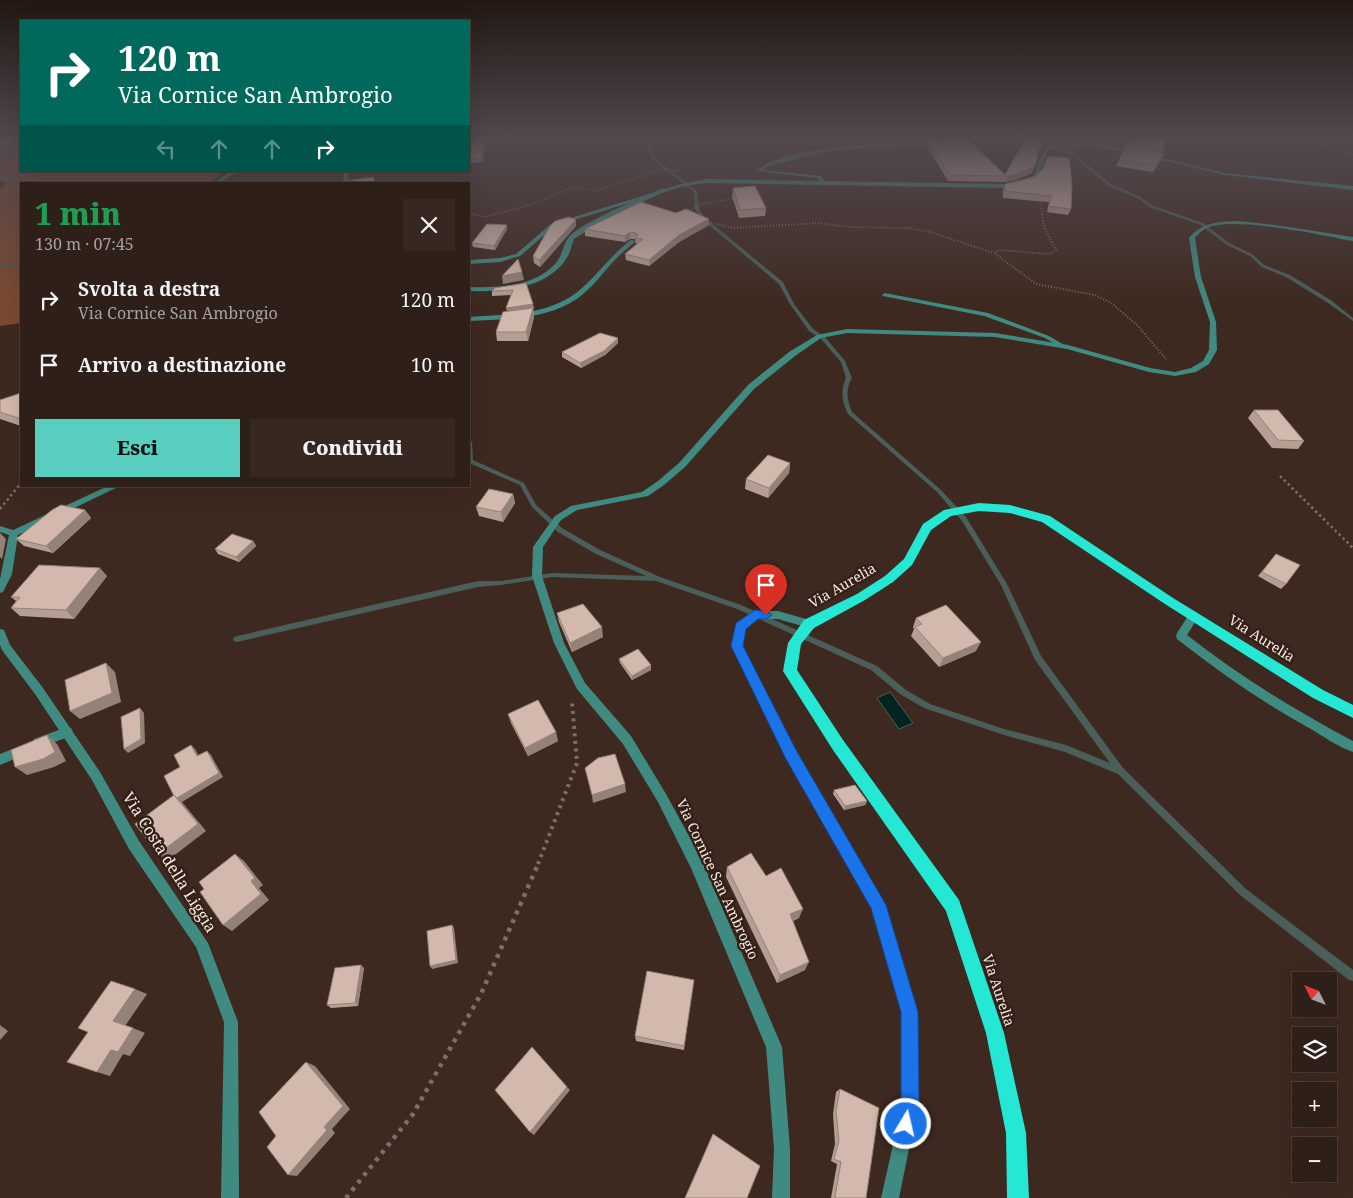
<!DOCTYPE html>
<html lang="it">
<head>
<meta charset="utf-8">
<style>
  :root { --surface:#2e1f18; --page:#362721; --text:#f1f3f6; --muted:#a7a2a2; --line:#493d37; --accent:#58cebf }
  body { margin:0; font-family:"Noto Serif",serif; background:var(--page); color:var(--text); height:100vh; display:flex; flex-direction:column; font-size:19px; white-space:nowrap }
  * { box-sizing:border-box; margin:0 }
  p { font-size:16px; color:var(--muted) }
  .icon { flex:none; width:28px; height:28px; fill:none; stroke:currentColor; stroke-width:2; stroke-linecap:round; stroke-linejoin:round }
  .map { position:relative; flex:1; overflow:hidden }
  .details { position:absolute; left:20px; top:182px; width:450px; height:305px; display:flex; flex-direction:column; background:var(--surface); border-radius:0px; box-shadow:0 5px 20px #0002,0 0 0 1px var(--line) }
  .details>* { flex:none }
  .hud { position:absolute; left:20px; top:20px; width:450px; height:152px; border-radius:0px; box-shadow:0 5px 20px #0002,0 0 0 1px var(--line); background:#00695c; color:#fff; overflow:hidden }
  .needle { width:32px; rotate:312deg }
  .tools { position:absolute; left:1292px; top:972px; display:grid; gap:10px }
  .tools a { display:grid; place-items:center; width:45px; height:45px; border-radius:0px; background:var(--surface); box-shadow:0 5px 20px #0002,0 0 0 1px var(--line); font-size:25px }
  .pin { position:absolute; display:grid; place-items:center; width:42px; height:42px; color:#fff; margin:-51px -21px; border-radius:50% 50% 50% 0; rotate:-45deg; box-shadow:0 0 5px #0007 }
  .pin .icon { rotate:45deg }
  .me { position:absolute; width:55px; margin:-28px; rotate:9deg; stroke-linejoin:round; filter:drop-shadow(0 0 4px #0008) }
  .turn { display:flex; align-items:center; gap:18px; height:105px; padding:0 15px; font-size:22px }
  .turn .icon { width:65px; height:65px; stroke-width:2.5 }
  .turn b { display:block; font-size:35px; line-height:42px }
  .lanes { display:flex; align-items:center; height:48px; padding:0 15px; background:#0003; justify-content:center; gap:25px; direction:ltr }
  .lanes .off { opacity:.35 }
  .round { display:grid; place-items:center; flex:none; width:52px; height:52px; border-radius:0px; background:var(--page) }
  .headline { display:flex; align-items:center; justify-content:space-between; height:85px; padding:0 15px }
  h1 { font-size:30px; font-weight:800; line-height:38px; color:#1e9e55 }
  .primary-button { display:flex; gap:10px; margin-top:auto; padding:10px 15px }
  .primary-button a { flex:1; height:58px; border-radius:0px; background:var(--accent); color:#111; font-size:20px; font-weight:800; line-height:58px; text-align:center }
  .primary-button a+a { background:var(--page); color:var(--text) }
  ul { padding:0; list-style:none }
  li { display:flex; align-items:center; gap:15px; height:65px; padding:0 15px }
  li div { flex:1 }
  li b { display:block; font-size:19px }
  li em { font-style:normal }
  .map>svg:first-child { display:block }
  .green { fill:#7c4a32 }
  .water { fill:#00241f; stroke:#4a5f5a }
  .lines { fill:none; stroke-linecap:round; stroke-linejoin:round }
  .stream { fill:#4a5f5a; fill-rule:evenodd }
  .path-far3 { stroke:#806d65; stroke-width:2; stroke-dasharray:1 2; stroke-linecap:butt }
  .path-far2 { stroke:#806d65; stroke-width:2.5; stroke-dasharray:2.5 3; stroke-linecap:butt }
  .path-far1 { stroke:#806d65; stroke-width:4; stroke-dasharray:3 4.5; stroke-linecap:butt }
  .path { stroke:#806d65; stroke-width:4.5; stroke-dasharray:4 5.5; stroke-linecap:butt }
  .service { fill:#408b81; fill-rule:evenodd }
  .minor { fill:#408b81; fill-rule:evenodd }
  .tertiary { fill:#408b81; fill-rule:evenodd }
  .primary { fill:#24e7d4; fill-rule:evenodd }
  .motorway { fill:#95fff0; fill-rule:evenodd }
  .wall { fill:#b59f95 }
  .shaded-wall { fill:#948279 }
  .building { fill:#d3b9ad; stroke:#948279 }
  .route { fill:#1a73e8; stroke:#114b97 }
  .labels { text-anchor:middle; dominant-baseline:central; stroke-width:5; stroke-linejoin:round; paint-order:stroke }
  .street-label { font-size:14px; fill:#f7e9e3; stroke:#332016 }
  .near-street-label { font-size:16px; fill:#f7e9e3; stroke:#332016 }
</style>
</head>
<body>
<div class="map">
<svg width="1353" height="1198" viewBox="0 0 1353 1198">
  <rect width="100%" height="100%" fill="#3e2920"/>
  <path class="green" d="M 21,143 L 21,171 L 223,171 L 209,184 L 21,184 L 21,323 L 0,326 L 0,190 L 6,183 L 0,180 L 0,146 Z"/>
  <path class="water" d="M 890,692 L 913,723 L 899,729 L 877,698 Z"/>
  <g class="lines">
    <g class="stream">
      <path d="M 646,139 L 650,139 L 655,158 L 697,191 L 699,209 L 705,218 L 783,282 L 794,304 L 813,329 L 825,337 L 845,361 L 852,378 C 845,390 847,400 852,412 L 941,490 L 966,517 L 1007,584 L 1041,656 L 1123,768 L 1246,889 L 1353,970 L 1353,981 L 1349,980 L 1240,895 L 1118,774 L 1065,752 L 1004,735 L 924,708 L 900,694 L 871,670 L 737,609 L 656,581 L 552,577 L 501,585 L 478,587 L 237,642 L 234,641 L 233,639 L 234,637 L 237,636 L 478,581 L 501,581 L 552,573 L 646,576 L 596,554 L 558,532 L 532,507 L 520,485 L 469,463 L 469,440 L 472,442 L 473,460 L 524,483 L 536,505 L 562,528 L 600,550 L 660,577 L 741,605 L 877,666 L 906,690 L 930,704 L 1004,729 L 1066,745 L 1110,763 L 1035,660 L 1001,585 L 962,521 L 937,492 L 848,414 C 842,402 840,391 846,378 L 841,362 L 821,339 L 809,331 L 790,304 L 779,284 L 703,220 L 695,209 L 694,192 L 652,159 Z"/>
      <path d="M 1021,139 L 1026,139 L 1070,152 L 1068,139 L 1072,139 L 1074,154 L 1111,184 L 1141,197 L 1151,205 L 1203,223 L 1229,243 L 1252,254 L 1264,265 L 1290,275 L 1332,301 L 1353,318 L 1353,321 L 1328,303 L 1286,277 L 1262,267 L 1250,256 L 1227,245 L 1201,225 L 1149,207 L 1139,199 L 1109,186 L 1071,155 Z"/>
      <path d="M 41,171 L 52,171 L 0,179 L 0,177 Z"/>
      <path d="M 21,262 L 21,264 L 0,267 L 0,265 Z"/>
    </g>
    <g class="path-far3">
      <path d="M 473,139 L 476,144 L 484,145 L 487,151 L 480,152"/>
      <path d="M 1307,139 L 1353,155"/>
      <path d="M 426,184 L 441,171"/>
      <path d="M 1040,199 L 1044,227 L 1056,250 L 1050,254 L 998,250 L 994,253 L 1036,284 L 1095,295 L 1111,303 L 1137,325 L 1166,359"/>
      <path d="M 695,205 L 701,217"/>
      <path d="M 686,212 L 702,204 L 736,198"/>
      <path d="M 469,213 L 485,217 L 530,205 L 573,187 L 595,191 L 661,170 L 683,171"/>
      <path d="M 705,221 L 732,228 L 817,223 L 850,227 L 908,228 L 930,232 L 994,253"/>
    </g>
    <g class="path-far2">
      <path d="M 1280,476 L 1353,548"/>
      <path d="M 0,509 L 21,483"/>
    </g>
    <path class="path-far1" d="M 538,864 L 577,763 L 572,702"/>
    <path class="path" d="M 346,1198 L 413,1114 L 481,994 L 539,862"/>
    <g class="service">
      <path d="M 11,139 L 16,139 L 0,147 L 0,144 Z"/>
      <path d="M 885,293 L 988,313 L 1049,336 L 1066,346 L 1060,347 L 1045,338 L 984,316 L 883,296 L 882,295 Z"/>
      <path d="M 1194,612 L 1198,613 L 1199,616 L 1187,635 C 1239,676 1295,710 1353,741 L 1353,752 C 1338,747 1323,736 1309,728 C 1262,702 1219,672 1177,639 L 1176,636 L 1177,633 L 1190,613 Z"/>
      <path d="M 67,727 L 71,728 L 73,732 L 71,736 L 38,748 L 34,747 L 32,743 L 34,739 Z"/>
      <path d="M 25,744 L 29,745 L 31,749 L 29,753 L 0,765 L 0,754 Z"/>
    </g>
    <g class="minor">
      <path d="M 929,139 L 934,139 L 923,145 L 863,148 L 824,152 L 768,166 L 763,170 L 821,176 L 827,184 L 824,186 L 817,178 L 757,171 C 781,146 886,143 922,143 Z"/>
      <path d="M 344,171 L 348,171 L 349,184 L 343,184 Z"/>
      <path d="M 664,188 L 666,191 L 606,219 L 574,239 C 572,244 571,249 569,254 C 551,289 503,292 469,291 L 469,287 C 498,288 534,287 555,264 C 563,255 563,244 569,237 C 579,224 646,195 664,188 Z"/>
      <path d="M 631,240 L 636,241 C 628,248 620,254 613,262 C 602,274 592,288 578,298 C 547,320 505,319 469,321 L 469,317 C 508,314 551,316 582,288 C 599,273 612,254 631,240 Z"/>
      <path d="M 108,486 L 120,486 L 18,535 L 12,574 L 3,592 L 0,593 L 0,579 L 9,535 L 0,532 L 0,526 L 13,530 Z"/>
      <path d="M 0,629 L 4,630 L 10,645 L 43,688 L 100,772 L 139,841 L 208,943 L 238,1022 L 239,1198 L 221,1198 L 224,1022 L 196,947 L 129,849 L 92,780 L 35,694 L 2,650 L 0,645 Z"/>
    </g>
    <g class="tertiary">
      <path d="M 1065,142 L 1105,145 L 1139,153 L 1137,154 L 1091,146 L 1065,145 L 1056,146 L 1048,151 L 1038,177 L 1027,183 L 1005,188 L 707,183 L 684,186 L 555,226 L 520,256 L 500,262 L 469,264 L 469,260 L 500,258 L 516,254 L 551,224 L 681,184 L 707,179 L 1005,184 L 1023,181 L 1034,175 C 1043,155 1040,145 1065,142 Z"/>
      <path d="M 1149,155 L 1225,173 L 1353,186 L 1353,190 L 1225,175 L 1149,157 Z"/>
      <path d="M 232,171 L 238,171 L 223,181 L 223,184 L 218,184 L 219,179 Z"/>
      <path d="M 1237,221 C 1276,224 1314,231 1353,237 L 1353,241 C 1322,235 1234,216 1207,228 C 1202,230 1198,234 1195,238 L 1201,277 L 1216,322 L 1217,350 L 1209,364 L 1196,372 L 1175,376 L 1149,372 L 1067,349 L 995,337 L 847,333 L 821,338 L 795,356 L 754,389 L 685,467 L 664,485 L 648,496 L 577,510 L 561,520 L 543,547 L 542,576 L 564,643 L 585,683 L 631,736 L 666,794 L 701,858 L 782,1047 L 790,1149 L 790,1198 L 772,1198 L 774,1149 L 766,1047 L 691,868 L 658,802 L 623,744 L 577,689 L 554,643 L 532,576 L 533,547 L 555,516 L 571,506 L 642,492 L 658,481 L 679,463 L 748,385 L 789,352 L 817,335 L 847,329 L 995,333 L 1068,345 L 1150,368 L 1175,372 L 1191,368 L 1203,361 L 1209,350 L 1210,322 L 1195,277 L 1189,238 C 1202,222 1218,222 1237,221 Z"/>
      <path d="M 755,611 L 778,611 L 813,621 L 814,624 L 813,627 L 809,628 L 778,619 L 757,619 L 746,629 L 742,646 L 795,751 L 883,900 L 917,1012 L 918,1105 L 899,1198 L 881,1198 L 902,1105 L 903,1012 L 872,908 L 787,759 L 732,646 L 737,624 Z"/>
    </g>
    <path class="primary" d="M 979,503 L 1010,505 L 1050,516 L 1173,598 L 1323,690 L 1353,705 L 1353,718 L 1313,698 L 1165,604 L 1042,522 L 1010,513 L 979,511 L 951,516 L 931,530 L 912,565 L 893,582 L 865,600 L 814,628 L 801,644 L 797,670 L 843,740 L 959,900 L 1004,1033 L 1026,1133 L 1029,1198 L 1007,1198 L 1006,1133 L 986,1033 L 946,911 L 833,750 L 783,671 L 788,643 L 804,620 L 857,594 L 885,576 L 904,559 L 923,524 L 944,510 Z"/>
    <path class="motorway" d="M 0,139 L 16,139 L 0,143 Z"/>
  </g>
  <g class="wall">
    <path d="M 940,139 L 969,139 L 971,142 L 1005,175 L 1046,139 L 1037,155 L 1039,155 L 1032,173 L 1016,180 L 1005,182 L 948,181 L 928,148 L 929,142 L 940,142 Z"/>
    <path d="M 1130,139 L 1164,152 L 1161,161 L 1153,172 L 1116,166 Z"/>
    <path d="M 484,141 L 484,144 L 483,162 L 469,163 L 469,142 Z"/>
    <path d="M 1034,177 L 1071,209 L 1068,215 L 1047,212 L 1049,202 L 1003,198 L 1003,190 L 1005,184 Z"/>
    <path d="M 733,188 L 766,208 L 765,216 L 739,218 L 732,196 Z"/>
    <path d="M 507,225 L 507,229 L 495,250 L 473,247 L 472,243 Z"/>
    <path d="M 709,225 L 679,242 L 649,266 L 626,260 L 625,254 L 637,244 L 636,244 L 635,239 L 630,239 L 625,242 L 585,236 L 585,229 Z"/>
    <path d="M 576,226 L 540,267 L 534,263 L 533,256 Z"/>
    <path d="M 526,283 L 534,309 L 533,309 L 534,317 L 528,341 L 497,341 L 496,332 L 507,312 L 511,295 L 492,296 L 492,291 Z"/>
    <path d="M 618,338 L 618,343 L 605,355 L 581,368 L 562,357 L 562,352 Z"/>
    <path d="M 21,393 L 21,426 L 0,419 L 0,400 Z"/>
    <path d="M 1254,410 L 1304,441 L 1298,449 L 1272,448 L 1248,418 Z"/>
    <path d="M 790,463 L 789,473 L 768,498 L 745,489 L 746,479 Z"/>
    <path d="M 513,494 L 515,503 L 503,522 L 479,516 L 476,507 Z"/>
    <path d="M 85,510 L 91,518 L 53,553 L 24,546 L 16,539 Z"/>
    <path d="M 253,541 L 256,546 L 239,562 L 218,554 L 215,549 Z"/>
    <path d="M 1276,554 L 1286,584 L 1281,589 L 1258,576 Z"/>
    <path d="M 107,576 L 74,619 L 20,616 L 11,608 L 16,601 L 11,597 Z"/>
    <path d="M 557,613 L 603,637 L 572,652 L 559,622 Z"/>
    <path d="M 916,618 L 976,651 L 939,667 L 911,636 L 914,629 L 913,627 Z"/>
    <path d="M 619,659 L 651,670 L 632,680 L 620,663 Z"/>
    <path d="M 508,714 L 558,741 L 528,756 L 511,723 Z"/>
    <path d="M 834,790 L 867,801 L 865,805 L 844,810 L 833,794 Z"/>
    <path d="M 727,867 L 766,876 L 799,918 L 793,921 L 805,970 L 777,983 L 726,877 Z"/>
    <path d="M 364,968 L 358,1006 L 331,1008 L 327,1005 Z"/>
    <path d="M 693,985 L 684,1050 L 636,1041 L 635,1036 Z"/>
    <path d="M 840,1089 L 866,1198 L 831,1198 L 837,1164 L 831,1161 L 835,1144 L 833,1114 L 836,1092 Z"/>
  </g>
  <g class="shaded-wall">
    <path d="M 1044,139 L 1046,139 L 1034,161 L 1036,155 Z"/>
    <path d="M 484,141 L 484,144 L 483,162 L 482,159 Z"/>
    <path d="M 1164,154 L 1161,161 L 1153,172 L 1156,165 Z"/>
    <path d="M 1039,155 L 1032,173 L 1016,180 L 1005,182 L 1007,176 Z"/>
    <path d="M 709,219 L 709,225 L 679,242 L 649,266 L 649,260 L 679,235 Z"/>
    <path d="M 576,220 L 576,226 L 540,267 L 539,260 Z"/>
    <path d="M 507,225 L 507,229 L 495,250 L 494,246 Z"/>
    <path d="M 630,232 L 630,239 L 625,242 L 625,236 Z"/>
    <path d="M 522,272 L 524,280 L 503,284 L 502,276 Z"/>
    <path d="M 533,304 L 534,309 L 533,309 L 534,317 L 528,341 L 526,332 L 507,313 L 506,308 Z"/>
    <path d="M 618,338 L 618,343 L 605,355 L 581,368 L 580,363 Z"/>
    <path d="M 790,463 L 789,473 L 768,498 L 769,488 Z"/>
    <path d="M 513,494 L 515,503 L 503,522 L 501,512 Z"/>
    <path d="M 85,510 L 91,518 L 53,553 L 46,546 Z"/>
    <path d="M 0,533 L 6,539 L 2,559 L 0,557 Z"/>
    <path d="M 253,541 L 256,546 L 239,562 L 236,557 Z"/>
    <path d="M 100,568 L 107,576 L 74,619 L 66,610 Z"/>
    <path d="M 602,627 L 603,637 L 572,652 L 570,643 Z"/>
    <path d="M 981,642 L 976,651 L 939,667 L 943,658 Z"/>
    <path d="M 106,663 L 115,672 L 121,702 L 80,719 L 70,711 Z"/>
    <path d="M 651,665 L 651,670 L 632,680 L 632,676 Z"/>
    <path d="M 140,708 L 144,713 L 145,743 L 128,753 L 124,749 Z"/>
    <path d="M 556,732 L 558,741 L 528,756 L 525,748 Z"/>
    <path d="M 47,735 L 57,744 L 66,761 L 54,767 L 27,775 L 15,767 Z"/>
    <path d="M 191,745 L 195,749 L 201,760 L 197,756 Z"/>
    <path d="M 207,751 L 211,755 L 223,777 L 182,802 L 206,831 L 167,861 L 158,854 L 176,799 Z"/>
    <path d="M 625,784 L 626,792 L 593,803 L 592,795 Z"/>
    <path d="M 867,801 L 865,805 L 844,810 L 845,806 Z"/>
    <path d="M 235,854 L 244,861 L 263,885 L 259,888 L 269,900 L 232,931 L 223,925 L 251,881 Z"/>
    <path d="M 803,909 L 799,918 L 786,924 L 790,914 Z"/>
    <path d="M 452,925 L 454,928 L 458,963 L 432,969 L 430,966 Z"/>
    <path d="M 809,962 L 805,970 L 777,983 L 780,975 Z"/>
    <path d="M 361,965 L 364,968 L 358,1006 L 355,1003 Z"/>
    <path d="M 135,989 L 147,994 L 125,1026 L 113,1021 Z"/>
    <path d="M 0,1025 L 8,1031 L 0,1040 Z"/>
    <path d="M 133,1028 L 145,1033 L 130,1056 L 123,1054 L 110,1076 L 97,1072 L 111,1050 Z"/>
    <path d="M 306,1062 L 315,1066 L 350,1109 L 332,1129 L 335,1133 L 297,1176 L 288,1175 L 324,1127 Z"/>
    <path d="M 567,1087 L 570,1090 L 534,1135 L 530,1132 Z"/>
  </g>
  <g class="building">
    <path d="M 941,139 L 969,139 L 971,142 L 1005,175 L 1019,150 L 1029,139 L 1044,139 L 1036,155 L 1039,155 L 1034,167 L 1018,174 L 1007,176 L 950,175 L 929,142 L 941,142 Z"/>
    <path d="M 1130,139 L 1165,139 L 1164,152 L 1128,143 Z"/>
    <path d="M 484,141 L 482,159 L 469,159 L 469,142 Z"/>
    <path d="M 1126,145 L 1164,154 L 1156,165 L 1119,160 Z"/>
    <path d="M 1048,156 L 1069,158 L 1072,184 L 1071,209 L 1049,206 L 1051,196 L 1005,191 L 1005,184 L 1034,177 L 1043,169 Z"/>
    <path d="M 373,177 L 376,184 L 323,184 Z"/>
    <path d="M 755,186 L 766,208 L 740,210 L 733,188 Z"/>
    <path d="M 641,202 L 676,213 L 686,209 L 709,219 L 679,235 L 649,260 L 625,254 L 643,239 L 635,238 L 638,235 L 636,233 L 630,232 L 625,236 L 585,229 Z"/>
    <path d="M 569,217 L 576,220 L 539,260 L 533,256 L 550,226 L 555,221 Z"/>
    <path d="M 487,224 L 507,225 L 494,246 L 472,243 Z"/>
    <path d="M 518,259 L 522,272 L 502,276 Z"/>
    <path d="M 526,283 L 533,304 L 506,308 L 513,290 L 492,291 L 495,288 Z"/>
    <path d="M 533,308 L 526,332 L 496,332 L 503,312 Z"/>
    <path d="M 600,333 L 618,338 L 604,351 L 580,363 L 562,352 Z"/>
    <path d="M 21,393 L 21,419 L 0,412 L 0,400 Z"/>
    <path d="M 1254,410 L 1278,410 L 1304,441 L 1278,440 Z"/>
    <path d="M 768,455 L 790,463 L 769,488 L 746,479 Z"/>
    <path d="M 489,489 L 513,494 L 501,512 L 476,507 Z"/>
    <path d="M 61,505 L 85,510 L 46,546 L 16,539 L 52,510 Z"/>
    <path d="M 232,534 L 253,541 L 236,557 L 215,549 Z"/>
    <path d="M 1276,554 L 1300,565 L 1286,584 L 1262,572 Z"/>
    <path d="M 39,565 L 100,568 L 66,610 L 11,608 L 20,597 L 11,597 Z"/>
    <path d="M 583,604 L 602,627 L 570,643 L 557,613 Z"/>
    <path d="M 946,605 L 981,642 L 943,658 L 915,627 L 922,624 L 916,618 Z"/>
    <path d="M 638,649 L 651,665 L 632,676 L 619,659 Z"/>
    <path d="M 106,663 L 112,693 L 70,711 L 65,680 Z"/>
    <path d="M 538,700 L 556,732 L 525,748 L 508,714 Z"/>
    <path d="M 140,708 L 141,739 L 124,749 L 121,717 Z"/>
    <path d="M 47,735 L 55,752 L 43,759 L 15,767 L 11,750 Z"/>
    <path d="M 191,745 L 197,756 L 207,751 L 219,773 L 177,798 L 174,796 L 164,776 L 180,767 L 174,755 Z"/>
    <path d="M 615,754 L 625,784 L 592,795 L 585,768 L 598,758 Z"/>
    <path d="M 855,785 L 867,801 L 845,806 L 834,790 Z"/>
    <path d="M 174,795 L 198,824 L 158,854 L 135,824 Z"/>
    <path d="M 751,853 L 766,876 L 781,868 L 803,909 L 790,914 L 809,962 L 780,975 L 727,867 Z"/>
    <path d="M 235,854 L 255,878 L 251,881 L 261,894 L 223,925 L 200,892 L 204,889 L 199,882 Z"/>
    <path d="M 452,925 L 456,960 L 430,966 L 427,931 Z"/>
    <path d="M 361,965 L 355,1003 L 327,1005 L 335,968 Z"/>
    <path d="M 647,971 L 694,980 L 684,1046 L 635,1036 Z"/>
    <path d="M 111,981 L 135,989 L 113,1021 L 133,1028 L 118,1052 L 111,1050 L 97,1072 L 67,1062 L 88,1032 L 78,1028 Z"/>
    <path d="M 532,1047 L 567,1087 L 530,1132 L 495,1090 Z"/>
    <path d="M 306,1062 L 343,1106 L 324,1127 L 327,1130 L 288,1175 L 267,1147 L 276,1136 L 259,1112 Z"/>
    <path d="M 840,1089 L 879,1108 L 866,1198 L 837,1198 L 835,1197 L 841,1162 L 834,1159 L 839,1141 L 836,1111 Z"/>
    <path d="M 713,1134 L 760,1166 L 747,1198 L 685,1198 Z"/>
  </g>
  <linearGradient id="sky" x2="0" y2="1"><stop stop-color="#221712"/><stop offset="0.45" stop-color="#52494e"/><stop offset="1" stop-color="#52494e" stop-opacity="0"/></linearGradient>
  <rect width="1353" height="307" fill="url(#sky)"/>
  <path class="route" d="M 755,610 L 766,611 L 772,615 L 766,619 L 758,619 L 746,629 L 743,646 L 796,750 L 886,905 L 918,1012 L 919,1105 L 912,1130 L 906,1133 L 899,1130 L 897,1124 L 901,1105 L 901,1012 L 871,908 L 786,759 L 731,646 L 736,623 Z"/>
  <g class="labels">
    <g class="street-label">
      <text transform="translate(842 585) rotate(-30)">Via Aurelia</text>
      <text transform="translate(1262 638) rotate(32)">Via Aurelia</text>
      <text transform="translate(718 879) rotate(65)">Via Cornice San Ambrogio</text>
      <text transform="translate(999 990) rotate(72)">Via Aurelia</text>
    </g>
    <g class="near-street-label">
      <text transform="translate(170 862) rotate(58)">Via Costa della Liggia</text>
    </g>
  </g>
</svg>
<div class="tools">
<a><svg class="needle" viewBox="-14 -14 28 28"><path d="M0-13l5 13h-10z" fill="#e53935"/><path d="M0 13l5-13h-10z" fill="#a7a2a2"/></svg></a>
<a><svg class="icon" aria-label="layers" viewBox="0 0 24 24"><path d="M12 4l9 5-9 5-9-5zM3 14l9 5 9-5"/></svg></a>
<a>+</a>
<a>−</a>
</div>
<div class="pin" style="left:766px;top:615px;background:#d93025"><svg class="icon" aria-label="arrive" viewBox="0 0 24 24"><path d="M6 21V4h12l-3 4 3 4H6"/></svg></div>
<svg class="me" style="left:906px;top:1124px" viewBox="-20 -20 40 40"><circle r="17" fill="#1a73e8" stroke="#fff" stroke-width="3"/><path d="M0-11L8 9 0 5-8 9z" fill="#fff"/></svg>
<div class="hud">
<div class="turn"><svg class="icon" aria-label="right" viewBox="0 0 24 24"><path d="M7 20v-9h11M14 6l5 5-5 5"/></svg><div><b>120 m</b>Via Cornice San Ambrogio</div></div>
<div class="lanes"><svg class="icon off" aria-label="left" viewBox="0 0 24 24"><path d="M17 20v-9H6M10 6l-5 5 5 5"/></svg><svg class="icon off" aria-label="ahead" viewBox="0 0 24 24"><path d="M12 20V5M6 11l6-6 6 6"/></svg><svg class="icon off" aria-label="ahead" viewBox="0 0 24 24"><path d="M12 20V5M6 11l6-6 6 6"/></svg><svg class="icon" aria-label="right" viewBox="0 0 24 24"><path d="M7 20v-9h11M14 6l5 5-5 5"/></svg></div>
</div>
<section class="details">
<div class="headline"><div><h1>1 min</h1><p>130 m · 07:45</p></div><a class="round"><svg class="icon" aria-label="close" viewBox="0 0 24 24"><path d="M6 6l12 12M18 6L6 18"/></svg></a></div>
<ul>
<li><svg class="icon" aria-label="right" viewBox="0 0 24 24"><path d="M7 20v-9h11M14 6l5 5-5 5"/></svg><div><b>Svolta a destra</b><p>Via Cornice San Ambrogio</p></div><em>120 m</em></li>
<li><svg class="icon" aria-label="arrive" viewBox="0 0 24 24"><path d="M6 21V4h12l-3 4 3 4H6"/></svg><div><b>Arrivo a destinazione</b></div><em>10 m</em></li>
</ul>
<div class="primary-button"><a>Esci</a><a>Condividi</a></div>
</section>
</div>
</body>
</html>
